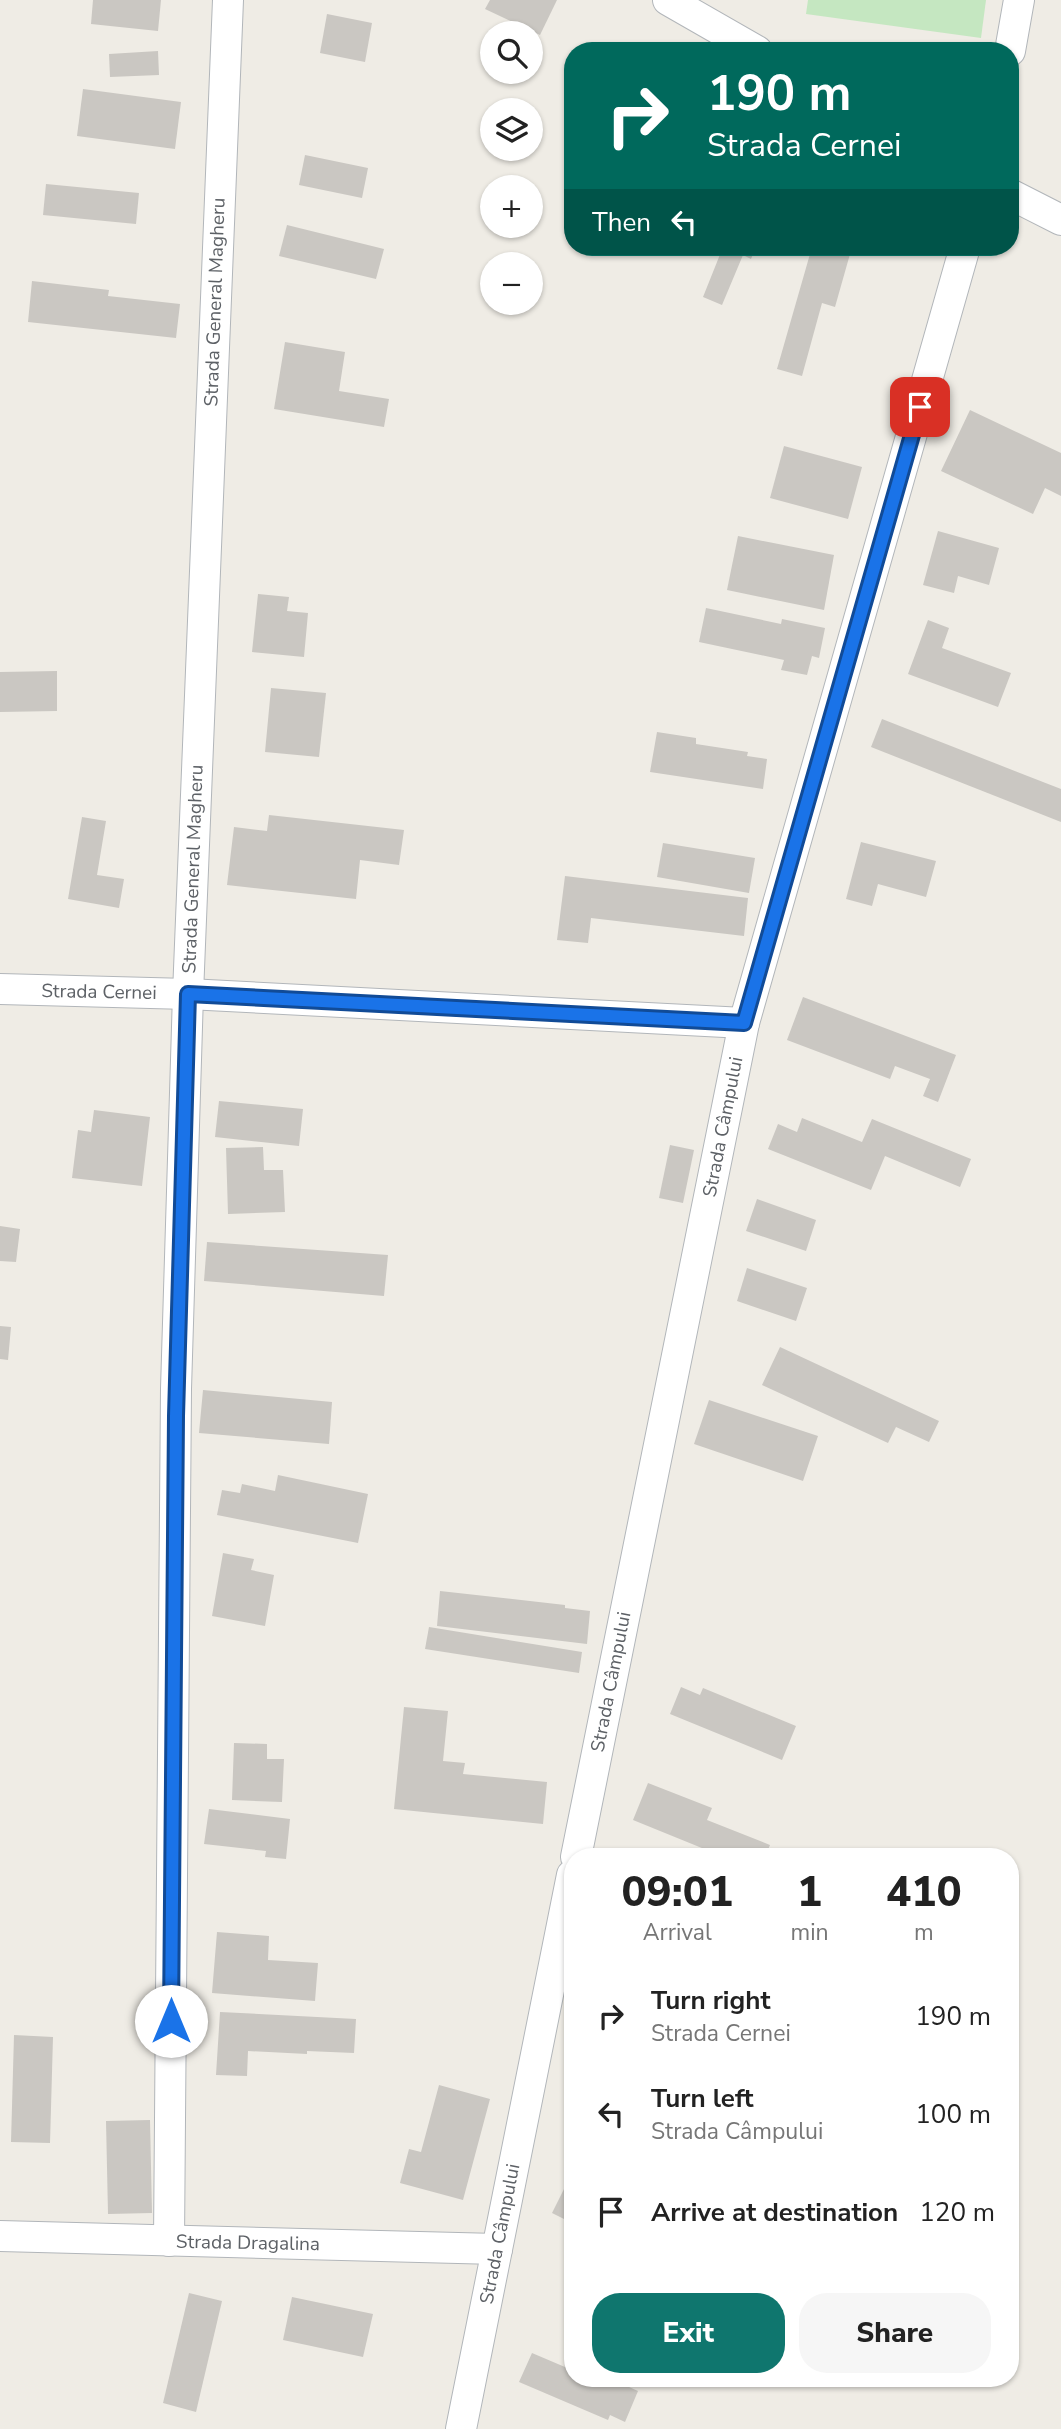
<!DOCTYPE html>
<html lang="en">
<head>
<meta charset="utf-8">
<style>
  :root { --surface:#fff; --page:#f6f6f6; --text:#222; --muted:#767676; --accent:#0f766e }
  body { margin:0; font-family:"Nunito Sans",sans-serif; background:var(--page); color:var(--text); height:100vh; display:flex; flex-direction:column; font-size:26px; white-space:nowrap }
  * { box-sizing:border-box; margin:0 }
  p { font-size:23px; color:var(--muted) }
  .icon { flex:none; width:38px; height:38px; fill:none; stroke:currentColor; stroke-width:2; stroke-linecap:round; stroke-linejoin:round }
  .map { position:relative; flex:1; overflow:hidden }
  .panel { position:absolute; left:564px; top:1848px; width:455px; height:539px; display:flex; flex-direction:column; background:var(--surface); border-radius:28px; box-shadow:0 2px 5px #0004 }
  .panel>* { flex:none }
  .top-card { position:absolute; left:564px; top:42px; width:455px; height:214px; border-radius:28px; box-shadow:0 2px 5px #0004; background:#00695c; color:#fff; overflow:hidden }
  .buttons { position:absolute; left:480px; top:21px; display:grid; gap:14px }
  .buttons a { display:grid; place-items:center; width:63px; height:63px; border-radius:50%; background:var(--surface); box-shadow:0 2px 5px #0004; font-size:35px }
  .pin { position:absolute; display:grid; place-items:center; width:60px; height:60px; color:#fff; margin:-30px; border-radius:14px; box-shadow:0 4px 10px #0006 }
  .me { position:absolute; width:77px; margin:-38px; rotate:0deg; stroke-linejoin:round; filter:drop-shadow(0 0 5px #0008) }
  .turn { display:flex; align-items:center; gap:24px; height:147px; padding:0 28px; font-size:32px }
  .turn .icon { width:91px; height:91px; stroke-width:2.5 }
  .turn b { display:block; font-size:49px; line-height:60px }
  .then { display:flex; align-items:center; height:66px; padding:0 28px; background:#0003; gap:14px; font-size:26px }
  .eta { display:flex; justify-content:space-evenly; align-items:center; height:119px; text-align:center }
  .eta b { font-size:42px; font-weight:800; line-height:49px }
  .button { display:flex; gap:14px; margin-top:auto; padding:14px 28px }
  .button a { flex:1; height:80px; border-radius:28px; background:var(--accent); color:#fff; font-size:28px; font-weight:800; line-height:80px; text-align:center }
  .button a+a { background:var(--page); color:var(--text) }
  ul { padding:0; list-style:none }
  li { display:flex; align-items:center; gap:21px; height:98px; padding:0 28px }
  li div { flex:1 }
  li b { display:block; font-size:26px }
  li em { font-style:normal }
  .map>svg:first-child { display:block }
  .green { fill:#c5e7c1 }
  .building { fill:#cac7c2 }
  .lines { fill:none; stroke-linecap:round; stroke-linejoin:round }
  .minor-casing { stroke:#b2b6ba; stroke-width:32 }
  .minor { stroke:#fff; stroke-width:30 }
  .route-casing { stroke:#114b97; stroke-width:18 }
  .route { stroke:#1a73e8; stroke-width:12 }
  .labels { text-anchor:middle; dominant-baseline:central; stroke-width:5; stroke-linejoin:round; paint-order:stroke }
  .street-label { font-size:19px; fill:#5d6166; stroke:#fff }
</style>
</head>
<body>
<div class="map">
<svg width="1061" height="2429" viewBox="0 0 1061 2429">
  <rect width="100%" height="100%" fill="#efece5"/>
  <path class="green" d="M 808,0 L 986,0 L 981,38 L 806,14 Z"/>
  <g class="building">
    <path d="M 93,0 L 161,0 L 158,31 L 91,24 Z"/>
    <path d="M 490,0 L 557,0 L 540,35 L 485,9 Z"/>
    <path d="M 327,14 L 372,23 L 365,62 L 320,53 Z"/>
    <path d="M 646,44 L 666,50 L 665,51 L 644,51 Z"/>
    <path d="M 158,51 L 159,75 L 110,77 L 109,54 Z"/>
    <path d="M 83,89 L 181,102 L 175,149 L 77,136 Z"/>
    <path d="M 305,155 L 368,168 L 362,198 L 299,185 Z"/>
    <path d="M 46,184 L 139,193 L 136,224 L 43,215 Z"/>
    <path d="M 287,225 L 384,249 L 376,279 L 279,256 Z"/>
    <path d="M 723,247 L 756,247 L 751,259 L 743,255 L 722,305 L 703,297 Z"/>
    <path d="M 812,247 L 852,247 L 835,307 L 822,303 L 802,376 L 777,369 Z"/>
    <path d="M 32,281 L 109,290 L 108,296 L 180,304 L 176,338 L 28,322 Z"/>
    <path d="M 285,342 L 345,352 L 339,391 L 389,399 L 384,427 L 274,409 Z"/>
    <path d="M 970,410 L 1061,453 L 1061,496 L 1045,488 L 1033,514 L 941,471 Z"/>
    <path d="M 784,446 L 862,467 L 848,519 L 770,498 Z"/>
    <path d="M 938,531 L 999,548 L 989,585 L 958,576 L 954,593 L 923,585 Z"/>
    <path d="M 738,536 L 834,555 L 824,610 L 727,590 Z"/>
    <path d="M 258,594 L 289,597 L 287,611 L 308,613 L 304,657 L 252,652 Z"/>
    <path d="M 706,608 L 781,624 L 782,619 L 825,628 L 819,658 L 812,656 L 807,675 L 781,670 L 784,660 L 699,642 Z"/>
    <path d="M 928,620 L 949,628 L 942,648 L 1011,673 L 998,707 L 908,674 Z"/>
    <path d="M 57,671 L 57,711 L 0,712 L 0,672 Z"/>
    <path d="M 271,688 L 326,693 L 319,757 L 265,752 Z"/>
    <path d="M 882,719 L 1061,789 L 1061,822 L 871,747 Z"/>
    <path d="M 657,732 L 696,738 L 696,744 L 748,752 L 747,756 L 767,759 L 763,789 L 650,772 Z"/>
    <path d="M 269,815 L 404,830 L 399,865 L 360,860 L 356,899 L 227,885 L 234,827 L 267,831 Z"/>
    <path d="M 82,817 L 106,821 L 97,875 L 124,879 L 119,908 L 68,899 Z"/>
    <path d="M 861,842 L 936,861 L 926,897 L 878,884 L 872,906 L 846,899 Z"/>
    <path d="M 663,843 L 755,858 L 749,893 L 657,877 Z"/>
    <path d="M 565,876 L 748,898 L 744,936 L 591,918 L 588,943 L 557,940 Z"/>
    <path d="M 803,997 L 956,1055 L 938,1102 L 923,1096 L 930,1079 L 895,1066 L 890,1079 L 787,1040 Z"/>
    <path d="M 219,1101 L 303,1109 L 299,1146 L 215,1137 Z"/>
    <path d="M 94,1110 L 150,1117 L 142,1186 L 72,1178 L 78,1130 L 91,1132 Z"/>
    <path d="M 802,1118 L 862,1142 L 872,1119 L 971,1159 L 960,1187 L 885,1156 L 871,1190 L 768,1149 L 778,1124 L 797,1132 Z"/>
    <path d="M 670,1145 L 694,1150 L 683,1203 L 659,1198 Z"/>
    <path d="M 263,1147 L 264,1170 L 283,1170 L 285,1212 L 228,1214 L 226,1148 Z"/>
    <path d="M 757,1199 L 816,1220 L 806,1251 L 746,1231 Z"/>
    <path d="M 0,1226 L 20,1229 L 16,1262 L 0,1261 Z"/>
    <path d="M 207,1242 L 388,1255 L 384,1296 L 204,1281 Z"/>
    <path d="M 747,1268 L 807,1288 L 796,1321 L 737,1301 Z"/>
    <path d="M 0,1326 L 11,1327 L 8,1360 L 0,1359 Z"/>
    <path d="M 780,1347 L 939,1421 L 929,1442 L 896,1427 L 888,1443 L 762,1385 Z"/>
    <path d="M 203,1390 L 332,1402 L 329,1444 L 199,1433 Z"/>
    <path d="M 709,1400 L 818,1436 L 803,1481 L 694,1444 Z"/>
    <path d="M 278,1475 L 368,1494 L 358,1543 L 217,1515 L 222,1490 L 240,1493 L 242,1484 L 275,1491 Z"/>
    <path d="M 223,1553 L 254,1559 L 251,1570 L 274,1575 L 265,1626 L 212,1616 Z"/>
    <path d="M 440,1591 L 565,1605 L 565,1608 L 590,1611 L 587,1644 L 437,1626 Z"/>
    <path d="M 429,1627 L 582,1652 L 579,1673 L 425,1649 Z"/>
    <path d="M 681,1687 L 700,1695 L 703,1688 L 796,1726 L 782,1760 L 670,1714 Z"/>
    <path d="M 404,1707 L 448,1711 L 443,1761 L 465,1763 L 463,1774 L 547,1782 L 543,1824 L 394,1809 Z"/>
    <path d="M 234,1743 L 267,1744 L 267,1759 L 284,1759 L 282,1802 L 232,1800 Z"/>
    <path d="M 648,1783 L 712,1808 L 707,1820 L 770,1845 L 765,1857 L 724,1857 L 633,1820 Z"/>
    <path d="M 209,1809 L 290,1819 L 286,1859 L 265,1857 L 266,1851 L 204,1844 Z"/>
    <path d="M 217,1932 L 269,1936 L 268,1960 L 318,1963 L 315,2001 L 212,1993 Z"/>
    <path d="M 220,2012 L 356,2019 L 354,2053 L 307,2051 L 307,2054 L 248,2051 L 247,2076 L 216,2075 Z"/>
    <path d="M 14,2035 L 53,2037 L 50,2143 L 11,2142 Z"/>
    <path d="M 439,2085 L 490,2099 L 463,2200 L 400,2183 L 409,2149 L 421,2152 Z"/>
    <path d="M 150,2120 L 152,2213 L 108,2214 L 106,2121 Z"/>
    <path d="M 566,2185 L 572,2188 L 572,2223 L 552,2213 Z"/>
    <path d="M 189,2293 L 222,2301 L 196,2412 L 163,2403 Z"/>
    <path d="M 292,2297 L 373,2314 L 363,2357 L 283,2340 Z"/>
    <path d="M 532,2353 L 572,2370 L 572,2378 L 590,2378 L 599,2382 L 600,2378 L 609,2378 L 638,2391 L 625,2422 L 610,2415 L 608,2420 L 519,2382 Z"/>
  </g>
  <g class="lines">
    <defs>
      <g id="minor">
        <path d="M 668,0 L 757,51"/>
        <path d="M 1010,51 L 1019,0"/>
        <path d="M 1010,194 L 1061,220"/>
        <path d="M 0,989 L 188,994 L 744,1023"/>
        <path d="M 576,1857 L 744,1023 L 965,247"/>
        <path d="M 0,2236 L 497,2249"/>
        <path d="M 169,2241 L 176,1389 L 188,994 L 228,0"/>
        <path d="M 461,2429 L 572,1875"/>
      </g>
    </defs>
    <use href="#minor" class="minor-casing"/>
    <use href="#minor" class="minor"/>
  </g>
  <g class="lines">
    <defs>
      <path id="route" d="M 171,2021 L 176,1416 L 188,994 L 744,1023 L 920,407"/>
    </defs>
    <use href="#route" class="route-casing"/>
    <use href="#route" class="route"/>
  </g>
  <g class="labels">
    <g class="street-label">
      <text transform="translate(215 302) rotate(-88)">Strada General Magheru</text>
      <text transform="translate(193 869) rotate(-88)">Strada General Magheru</text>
      <text transform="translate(99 992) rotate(1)">Strada Cernei</text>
      <text transform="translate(723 1127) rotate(-79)">Strada Câmpului</text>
      <text transform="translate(611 1682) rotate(-79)">Strada Câmpului</text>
      <text transform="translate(500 2234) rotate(-79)">Strada Câmpului</text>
      <text transform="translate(248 2243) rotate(1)">Strada Dragalina</text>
    </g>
  </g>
</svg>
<div class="buttons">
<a><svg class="icon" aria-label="search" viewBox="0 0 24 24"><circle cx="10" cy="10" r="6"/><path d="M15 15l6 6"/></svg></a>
<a><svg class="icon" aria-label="layers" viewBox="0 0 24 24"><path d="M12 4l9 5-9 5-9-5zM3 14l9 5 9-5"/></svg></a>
<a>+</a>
<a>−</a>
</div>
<div class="pin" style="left:920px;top:407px;background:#d93025"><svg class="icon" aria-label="arrive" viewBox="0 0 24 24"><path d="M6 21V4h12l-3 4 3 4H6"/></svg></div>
<svg class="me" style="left:171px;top:2021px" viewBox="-20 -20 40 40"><circle r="19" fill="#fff"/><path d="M0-13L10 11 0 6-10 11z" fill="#1a73e8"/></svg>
<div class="top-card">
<div class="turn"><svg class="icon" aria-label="right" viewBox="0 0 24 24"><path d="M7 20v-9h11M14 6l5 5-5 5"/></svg><div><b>190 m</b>Strada Cernei</div></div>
<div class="then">Then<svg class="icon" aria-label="left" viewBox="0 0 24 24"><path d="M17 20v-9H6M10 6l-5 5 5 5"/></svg></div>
</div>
<section class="panel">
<div class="eta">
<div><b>09:01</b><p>Arrival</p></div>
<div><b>1</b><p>min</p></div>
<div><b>410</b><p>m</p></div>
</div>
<ul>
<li><svg class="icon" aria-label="right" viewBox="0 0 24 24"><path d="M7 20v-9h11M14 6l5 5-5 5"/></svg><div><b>Turn right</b><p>Strada Cernei</p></div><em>190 m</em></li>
<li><svg class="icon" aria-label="left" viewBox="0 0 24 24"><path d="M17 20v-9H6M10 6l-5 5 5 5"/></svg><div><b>Turn left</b><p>Strada Câmpului</p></div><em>100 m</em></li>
<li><svg class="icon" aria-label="arrive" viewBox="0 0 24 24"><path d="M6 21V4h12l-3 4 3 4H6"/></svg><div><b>Arrive at destination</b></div><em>120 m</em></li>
</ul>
<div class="button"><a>Exit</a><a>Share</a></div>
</section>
</div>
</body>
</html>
